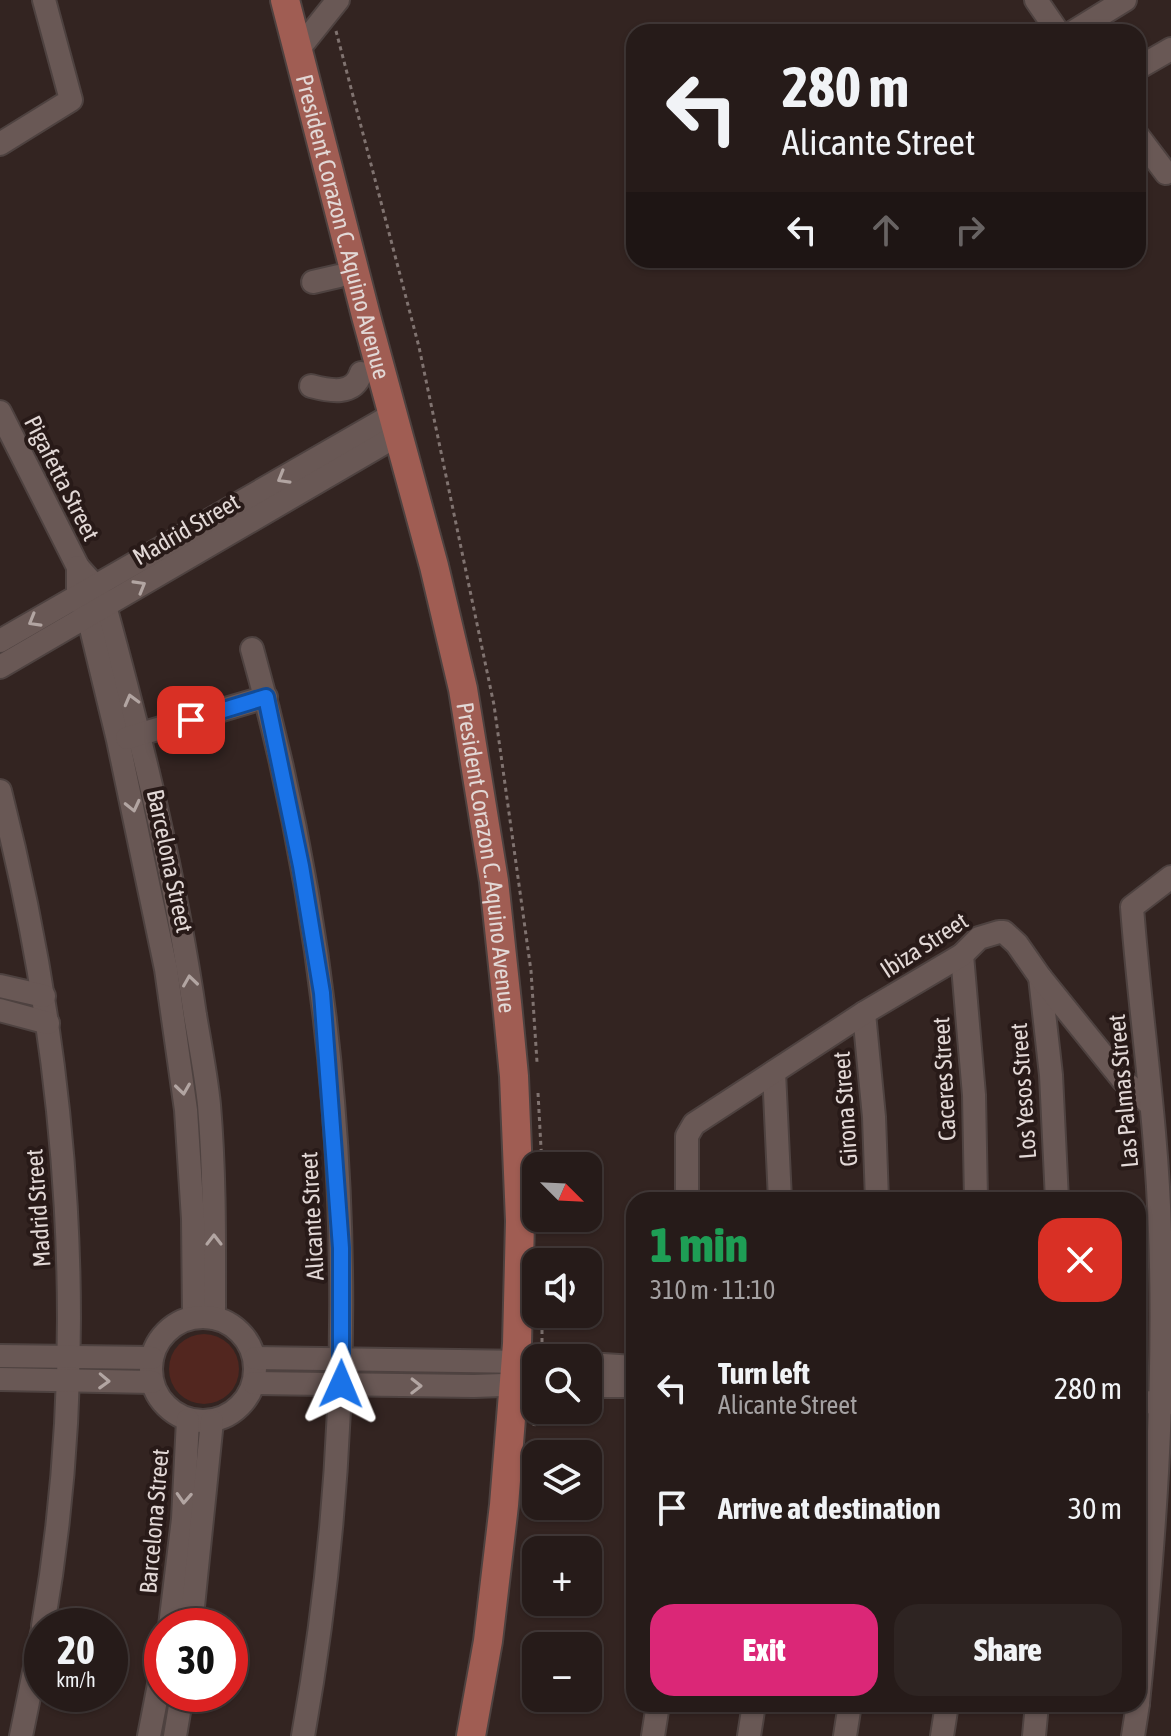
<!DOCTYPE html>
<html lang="en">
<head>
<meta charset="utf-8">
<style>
  :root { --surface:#261b19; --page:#2e2422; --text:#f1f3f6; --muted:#a4a1a2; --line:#423938; --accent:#db2777 }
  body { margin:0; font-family:"Asap Condensed",sans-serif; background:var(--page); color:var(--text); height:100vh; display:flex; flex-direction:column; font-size:30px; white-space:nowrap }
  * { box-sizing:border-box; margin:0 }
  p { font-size:26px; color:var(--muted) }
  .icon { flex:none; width:44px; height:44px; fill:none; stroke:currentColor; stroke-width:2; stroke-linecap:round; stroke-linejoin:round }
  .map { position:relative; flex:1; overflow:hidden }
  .details { position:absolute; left:626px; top:1192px; width:520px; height:520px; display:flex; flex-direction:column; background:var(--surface); border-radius:24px; box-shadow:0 2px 6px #0004,0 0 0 2px var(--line) }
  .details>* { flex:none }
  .hud { position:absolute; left:626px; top:24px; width:520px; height:244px; border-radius:24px; box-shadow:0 2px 6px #0004,0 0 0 2px var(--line); background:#261b19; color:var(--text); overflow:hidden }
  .needle { width:52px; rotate:114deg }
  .tools { position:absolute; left:522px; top:1152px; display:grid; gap:16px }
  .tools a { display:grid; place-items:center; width:80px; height:80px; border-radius:16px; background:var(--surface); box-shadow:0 2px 6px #0004,0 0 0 2px var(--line); font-size:40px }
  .speed { position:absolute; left:24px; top:1608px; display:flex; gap:16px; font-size:40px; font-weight:700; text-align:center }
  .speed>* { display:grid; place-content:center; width:104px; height:104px; border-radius:50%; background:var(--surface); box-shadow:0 2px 6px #0004,0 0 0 2px var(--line); line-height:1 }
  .speed small { font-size:20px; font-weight:400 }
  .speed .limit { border:12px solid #d22; background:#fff; color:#111 }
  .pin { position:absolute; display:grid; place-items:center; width:68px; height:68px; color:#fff; margin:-34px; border-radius:16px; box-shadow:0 4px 12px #0006 }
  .me { position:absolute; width:88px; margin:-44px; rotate:1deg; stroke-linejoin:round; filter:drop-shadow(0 0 6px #0008) }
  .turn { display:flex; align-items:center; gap:28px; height:168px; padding:0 24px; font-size:36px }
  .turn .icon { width:104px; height:104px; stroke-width:2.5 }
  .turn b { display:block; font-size:56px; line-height:68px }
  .lanes { display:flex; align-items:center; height:76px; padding:0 24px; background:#0003; justify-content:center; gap:40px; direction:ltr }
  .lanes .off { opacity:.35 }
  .round { display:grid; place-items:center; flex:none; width:84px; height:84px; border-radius:24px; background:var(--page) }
  .head { display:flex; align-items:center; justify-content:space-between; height:136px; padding:0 24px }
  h1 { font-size:48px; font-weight:800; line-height:60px; color:#1e9e55 }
  .primary-button { display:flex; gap:16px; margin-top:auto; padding:16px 24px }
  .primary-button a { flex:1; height:92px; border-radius:24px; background:var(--accent); color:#fff; font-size:32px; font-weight:800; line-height:92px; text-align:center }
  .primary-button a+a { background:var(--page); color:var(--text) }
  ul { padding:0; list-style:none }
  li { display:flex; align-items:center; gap:24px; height:120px; padding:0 24px }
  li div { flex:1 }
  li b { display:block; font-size:30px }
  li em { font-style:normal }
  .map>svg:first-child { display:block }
  .green { fill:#52261f }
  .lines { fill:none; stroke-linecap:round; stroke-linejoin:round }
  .minor-casing { stroke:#4e4240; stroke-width:26 }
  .major-casing { stroke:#4e4240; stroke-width:32 }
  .path { stroke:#807370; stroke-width:3; stroke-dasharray:4 4; stroke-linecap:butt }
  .minor { stroke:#695855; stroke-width:22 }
  .major { stroke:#a05d53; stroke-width:28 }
  .oneway { stroke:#b2a5a2 }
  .route-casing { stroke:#114b97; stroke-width:20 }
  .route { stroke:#1a73e8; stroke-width:14 }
  .labels { text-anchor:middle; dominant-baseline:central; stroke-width:8; stroke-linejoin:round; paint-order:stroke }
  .street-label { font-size:24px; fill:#e2d8d6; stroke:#281a18 }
</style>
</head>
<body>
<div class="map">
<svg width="1171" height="1736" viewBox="0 0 1171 1736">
  <rect width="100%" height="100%" fill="#332421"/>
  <circle class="green" cx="204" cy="1369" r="35"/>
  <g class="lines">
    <defs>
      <g id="minor">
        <path d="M 1036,0 L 1058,32"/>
        <path d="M 1073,32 L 1125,0"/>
        <path d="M 298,50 L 338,0"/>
        <path d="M 1138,68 L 1171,49"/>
        <path d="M 1138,136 L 1166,173"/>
        <path d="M 0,144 L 71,100 L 44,0"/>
        <path d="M 313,282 L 339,276"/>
        <path d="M 311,386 C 330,391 354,396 361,373"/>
        <path d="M 0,412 L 78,567 L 95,586 L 105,606 C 142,741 175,876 195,1015 C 200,1045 206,1075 209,1105 C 215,1176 214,1247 214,1318"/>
        <path d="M 78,567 L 78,596 L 88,616 L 118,740 L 166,969 L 186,1110 L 193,1219 L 194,1317"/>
        <path d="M 0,641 L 392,415"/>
        <path d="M 252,649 C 351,1001 367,1377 303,1736"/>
        <path d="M 0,667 L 398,435"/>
        <path d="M 127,738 L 266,697"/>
        <path d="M 0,791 C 70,1063 91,1349 43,1626"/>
        <path d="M 962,955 L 974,1095 L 976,1200"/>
        <path d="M 1040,977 L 1051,1075 L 1057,1200"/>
        <path d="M 0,986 L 44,996"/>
        <path d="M 0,1010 L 48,1023"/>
        <path d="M 864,1013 L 874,1117 L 877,1200"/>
        <path d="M 774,1072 L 780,1200"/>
        <path d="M 687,1200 L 687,1136 L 694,1124 L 864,1013 L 962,955 L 979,938 L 999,932 L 1004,932 L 1017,944 L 1040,977 L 1123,1080 L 1151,1105"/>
        <circle cx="203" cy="1369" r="52"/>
        <path d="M 0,1356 L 152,1358"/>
        <path d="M 255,1358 L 536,1362"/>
        <path d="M 588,1364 L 634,1367"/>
        <path d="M 0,1379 L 152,1382"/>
        <path d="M 254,1383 L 474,1386 L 536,1384"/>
        <path d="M 588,1386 L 634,1386"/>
        <path d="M 1138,1402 L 1171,1403"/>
        <path d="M 170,1626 L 183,1519 L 188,1420"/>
        <path d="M 191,1626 L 212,1421"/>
        <path d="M 1138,1703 C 1154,1545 1166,1391 1160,1232 C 1157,1123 1140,1015 1132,907 L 1171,877"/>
        <path d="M 21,1736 L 42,1633"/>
        <path d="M 149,1736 L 162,1669"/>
        <path d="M 175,1736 L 182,1694"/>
        <path d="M 653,1736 L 658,1704"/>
        <path d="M 749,1736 L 754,1704"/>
        <path d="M 845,1736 L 850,1704"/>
        <path d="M 942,1736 L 947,1704"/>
        <path d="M 1034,1736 L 1037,1704"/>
        <path d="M 1133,1736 L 1138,1704"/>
      </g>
      <g id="major">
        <path id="s1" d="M 285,0 L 366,316 L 434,566 L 463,689 L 494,881 L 507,1003 L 514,1076 L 520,1221 L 517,1344 L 504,1505 L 488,1641 L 471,1736"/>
      </g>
    </defs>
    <use href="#minor" class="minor-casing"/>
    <use href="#major" class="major-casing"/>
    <g class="path">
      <path d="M 336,31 L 419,347 L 494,705 L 531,971 L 537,1062"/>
      <path d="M 538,1093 L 542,1166"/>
      <path d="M 542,1314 L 542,1346"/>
      <path d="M 534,1426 L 536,1410"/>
    </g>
    <use href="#minor" class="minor"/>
    <use href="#major" class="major"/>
  </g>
  <defs><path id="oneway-chevron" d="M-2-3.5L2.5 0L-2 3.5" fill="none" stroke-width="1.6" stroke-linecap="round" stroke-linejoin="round" transform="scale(2)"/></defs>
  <g class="oneway">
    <use href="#oneway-chevron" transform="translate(283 478) rotate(150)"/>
    <use href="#oneway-chevron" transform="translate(140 586) rotate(-30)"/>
    <use href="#oneway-chevron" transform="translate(34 621) rotate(150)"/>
    <use href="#oneway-chevron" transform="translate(131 700) rotate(-105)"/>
    <use href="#oneway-chevron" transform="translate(133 806) rotate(77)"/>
    <use href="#oneway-chevron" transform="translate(190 981) rotate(-98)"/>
    <use href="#oneway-chevron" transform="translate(183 1089) rotate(82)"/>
    <use href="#oneway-chevron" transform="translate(214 1240) rotate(-90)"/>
    <use href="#oneway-chevron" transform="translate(104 1381) rotate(2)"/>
    <use href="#oneway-chevron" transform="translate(416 1386) rotate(1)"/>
    <use href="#oneway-chevron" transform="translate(184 1498) rotate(93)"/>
  </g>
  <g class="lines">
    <defs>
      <path id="route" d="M 191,720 L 266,697 L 301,866 L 322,993 L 341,1248 L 341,1384"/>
    </defs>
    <use href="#route" class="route-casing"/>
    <use href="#route" class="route"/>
  </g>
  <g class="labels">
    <g class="street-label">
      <text stroke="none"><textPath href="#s1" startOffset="234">President Corazon C. Aquino Avenue</textPath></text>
      <text transform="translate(62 478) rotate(63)">Pigafetta Street</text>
      <text transform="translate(186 529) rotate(-30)">Madrid Street</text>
      <text stroke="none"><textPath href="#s1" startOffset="882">President Corazon C. Aquino Avenue</textPath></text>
      <text transform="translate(170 861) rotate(78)">Barcelona Street</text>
      <text transform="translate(924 945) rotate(-33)">Ibiza Street</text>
      <text transform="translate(944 1079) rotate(-93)">Caceres Street</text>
      <text transform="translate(1023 1091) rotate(-94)">Los Yesos Street</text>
      <text transform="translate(1123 1091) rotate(-95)">Las Palmas Street</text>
      <text transform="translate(845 1109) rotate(-94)">Girona Street</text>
      <text transform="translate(38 1208) rotate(-94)">Madrid Street</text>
      <text transform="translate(312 1216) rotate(-93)">Alicante Street</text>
      <text transform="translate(154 1521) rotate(-85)">Barcelona Street</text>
    </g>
  </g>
</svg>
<div class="tools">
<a><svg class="needle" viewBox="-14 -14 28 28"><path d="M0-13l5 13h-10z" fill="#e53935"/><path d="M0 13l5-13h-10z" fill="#a4a1a2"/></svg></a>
<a><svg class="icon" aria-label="sound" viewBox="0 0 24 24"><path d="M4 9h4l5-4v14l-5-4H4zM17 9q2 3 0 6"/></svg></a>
<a><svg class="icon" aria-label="search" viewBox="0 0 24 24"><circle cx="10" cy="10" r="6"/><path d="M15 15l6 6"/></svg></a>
<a><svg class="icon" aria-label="layers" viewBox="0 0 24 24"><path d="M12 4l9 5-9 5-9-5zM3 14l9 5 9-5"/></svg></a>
<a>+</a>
<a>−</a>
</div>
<div class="speed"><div>20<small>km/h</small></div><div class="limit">30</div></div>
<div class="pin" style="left:191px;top:720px;background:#d93025"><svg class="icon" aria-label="arrive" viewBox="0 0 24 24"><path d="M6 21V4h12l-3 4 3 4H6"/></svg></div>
<svg class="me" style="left:341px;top:1384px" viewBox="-20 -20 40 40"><path d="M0-17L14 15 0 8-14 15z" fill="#1a73e8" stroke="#fff" stroke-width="4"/></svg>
<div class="hud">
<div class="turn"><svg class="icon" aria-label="left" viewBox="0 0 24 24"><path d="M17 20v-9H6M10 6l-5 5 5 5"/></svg><div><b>280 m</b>Alicante Street</div></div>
<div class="lanes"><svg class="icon" aria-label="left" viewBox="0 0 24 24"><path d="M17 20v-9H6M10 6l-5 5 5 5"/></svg><svg class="icon off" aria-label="ahead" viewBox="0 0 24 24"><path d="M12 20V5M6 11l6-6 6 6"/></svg><svg class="icon off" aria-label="right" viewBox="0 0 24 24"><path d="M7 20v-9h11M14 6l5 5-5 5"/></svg></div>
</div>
<section class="details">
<div class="head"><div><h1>1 min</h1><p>310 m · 11:10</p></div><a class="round" style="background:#d93025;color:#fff"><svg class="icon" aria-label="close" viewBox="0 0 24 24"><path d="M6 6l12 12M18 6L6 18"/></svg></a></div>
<ul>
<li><svg class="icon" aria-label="left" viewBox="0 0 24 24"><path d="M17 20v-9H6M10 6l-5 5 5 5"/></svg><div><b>Turn left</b><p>Alicante Street</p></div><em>280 m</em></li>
<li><svg class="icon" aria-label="arrive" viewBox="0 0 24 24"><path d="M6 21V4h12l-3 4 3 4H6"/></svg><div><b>Arrive at destination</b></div><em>30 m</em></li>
</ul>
<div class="primary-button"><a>Exit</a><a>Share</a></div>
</section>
</div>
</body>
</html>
